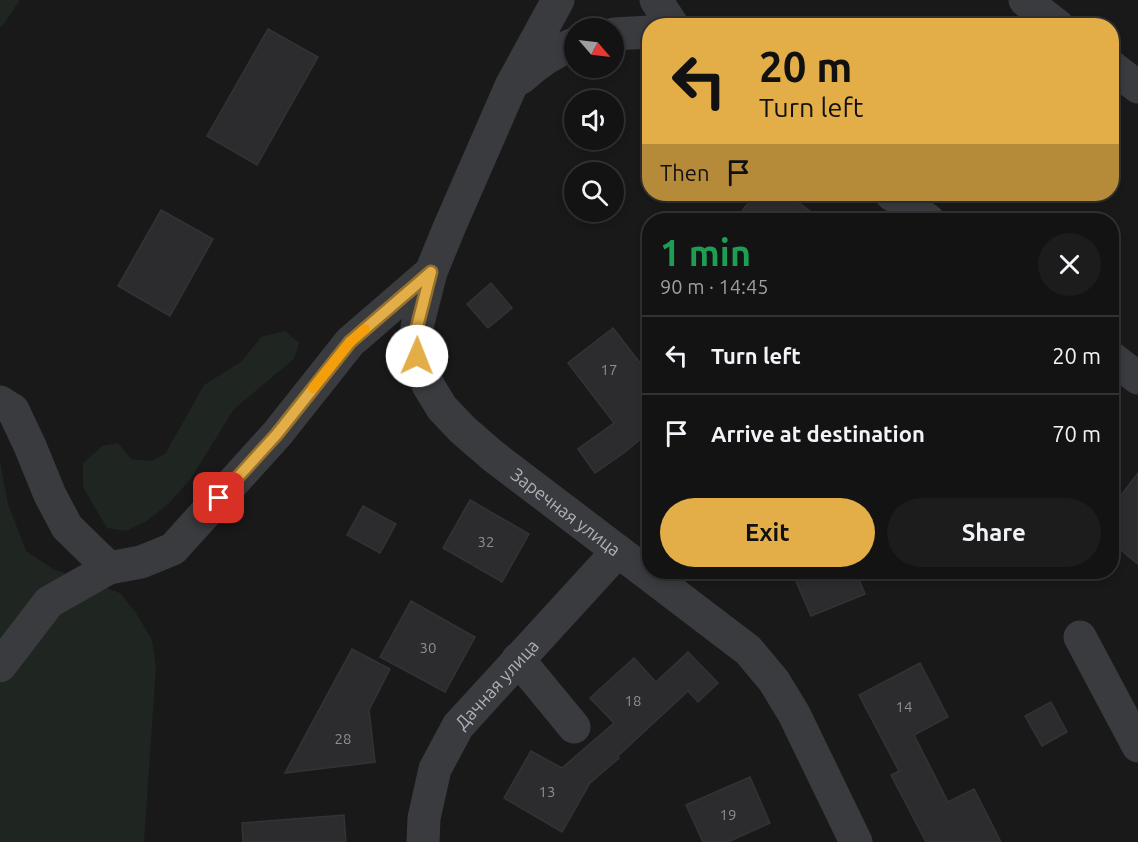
<!DOCTYPE html>
<html lang="en">
<head>
<meta charset="utf-8">
<style>
  :root { --surface:#131314; --page:#1c1c1d; --text:#f1f3f6; --muted:#9d9ea0; --line:#323234; --accent:#e3ae48 }
  body { margin:0; font-family:Ubuntu,sans-serif; background:var(--page); color:var(--text); height:100vh; display:flex; flex-direction:column; font-size:22px; white-space:nowrap }
  * { box-sizing:border-box; margin:0 }
  p { font-size:20px; color:var(--muted) }
  .icon { flex:none; width:33px; height:33px; fill:none; stroke:currentColor; stroke-width:2; stroke-linecap:round; stroke-linejoin:round }
  .map { position:relative; flex:1; overflow:hidden }
  .panel { position:absolute; left:642px; top:213px; width:477px; height:366px; display:flex; flex-direction:column; background:var(--surface); border-radius:24px; box-shadow:0 3px 9px #0003,0 0 0 2px var(--line) }
  .panel>* { flex:none }
  .guide { position:absolute; left:642px; top:18px; width:477px; height:183px; border-radius:24px; box-shadow:0 3px 9px #0003,0 0 0 2px var(--line); background:#e3ae48; color:#111; overflow:hidden }
  .needle { width:39px; rotate:118deg }
  .buttons { position:absolute; left:564px; top:18px; display:grid; gap:12px }
  .buttons a { display:grid; place-items:center; width:60px; height:60px; border-radius:50%; background:var(--surface); box-shadow:0 3px 9px #0003,0 0 0 2px var(--line); font-size:30px }
  .pin { position:absolute; display:grid; place-items:center; width:51px; height:51px; color:#fff; margin:-26px; border-radius:12px; box-shadow:0 3px 9px #0006 }
  .me { position:absolute; width:66px; margin:-33px; rotate:1deg; stroke-linejoin:round; filter:drop-shadow(0 0 4px #0008) }
  .turn { display:flex; align-items:center; gap:21px; height:126px; padding:0 18px; font-size:27px }
  .turn .icon { width:78px; height:78px; stroke-width:2.5 }
  .turn b { display:block; font-size:42px; line-height:51px }
  .then { display:flex; align-items:center; height:57px; padding:0 18px; background:#0003; gap:12px; font-size:22px }
  .round { display:grid; place-items:center; flex:none; width:63px; height:63px; border-radius:32px; background:var(--page) }
  .head { display:flex; align-items:center; justify-content:space-between; height:102px; padding:0 18px }
  h1 { font-size:36px; font-weight:700; line-height:45px; color:#1e9e55 }
  .action { display:flex; gap:12px; margin-top:auto; padding:12px 18px }
  .action a { flex:1; height:69px; border-radius:36px; background:var(--accent); color:#111; font-size:24px; font-weight:700; line-height:69px; text-align:center }
  .action a+a { background:var(--page); color:var(--text) }
  ul { padding:0; list-style:none }
  li { display:flex; align-items:center; gap:18px; height:78px; padding:0 18px; border-top:2px solid var(--line) }
  li div { flex:1 }
  li b { display:block; font-size:22px }
  li em { font-style:normal }
  .map>svg:first-child { display:block }
  .green { fill:#1f2520 }
  .building { fill:#2c2c2e; stroke:#333336; stroke-width:1.5 }
  .lines { fill:none; stroke-linecap:round; stroke-linejoin:round }
  .minor { stroke:#3a3b3f; stroke-width:33 }
  .route-casing { stroke:#94712f; stroke-width:15 }
  .route { stroke:#e3ae48; stroke-width:10 }
  .slow { stroke:#f59e0b; stroke-width:10 }
  .labels { text-anchor:middle; dominant-baseline:central; stroke-width:6; stroke-linejoin:round; paint-order:stroke }
  .number-label { font-size:15px; fill:#8b8e96 }
  .street-label { font-size:18px; fill:#acb0b9; stroke:#141416 }
</style>
</head>
<body>
<div class="map">
<svg width="1138" height="842" viewBox="0 0 1138 842">
  <rect width="100%" height="100%" fill="#19191a"/>
  <g class="green">
    <path d="M 0,0 L 20,0 L 3,25 L 0,27 Z"/>
    <path d="M 285,331 L 299,343 L 294,359 L 234,409 L 190,480 L 168,504 L 147,521 L 126,531 L 107,528 L 83,487 L 83,463 L 102,446 L 118,443 L 131,459 L 151,461 L 165,454 L 204,385 L 242,361 L 261,337 Z"/>
    <path d="M 0,461 L 8,504 L 26,551 L 53,569 L 120,593 L 136,613 L 152,640 L 156,667 L 144,842 L 0,842 Z"/>
  </g>
  <g class="building">
    <path d="M 268,29 L 318,57 L 257,165 L 207,136 Z"/>
    <path d="M 755,194 L 787,194 L 822,220 L 755,220 L 742,211 Z"/>
    <path d="M 161,210 L 213,239 L 170,316 L 118,286 Z"/>
    <path d="M 491,283 L 512,308 L 488,328 L 467,304 Z"/>
    <path d="M 613,328 L 650,376 L 650,431 L 625,452 L 595,473 L 578,449 L 614,423 L 568,363 Z"/>
    <path d="M 1138,473 L 1138,564 L 1112,543 L 1112,507 Z"/>
    <path d="M 470,500 L 529,534 L 502,582 L 443,548 Z"/>
    <path d="M 363,506 L 396,524 L 380,553 L 347,535 Z"/>
    <path d="M 792,572 L 856,572 L 865,594 L 811,616 Z"/>
    <path d="M 411,601 L 475,637 L 445,692 L 380,657 Z"/>
    <path d="M 352,649 L 390,669 L 369,710 L 375,762 L 285,773 Z"/>
    <path d="M 688,652 L 718,683 L 698,702 L 688,691 L 618,756 L 619,758 L 590,783 L 562,832 L 504,798 L 531,751 L 562,768 L 614,723 L 590,698 L 634,658 L 656,682 Z"/>
    <path d="M 920,663 L 948,717 L 914,735 L 948,802 L 974,789 L 1001,842 L 926,842 L 891,775 L 899,771 L 859,695 Z"/>
    <path d="M 1051,702 L 1067,732 L 1042,746 L 1025,716 Z"/>
    <path d="M 750,777 L 770,823 L 728,842 L 703,842 L 686,805 Z"/>
    <path d="M 344,815 L 346,842 L 243,842 L 242,823 Z"/>
  </g>
  <g class="lines">
    <g class="minor">
      <path id="s1" d="M 558,0 L 511,86 L 449,228 L 431,272 L 417,327 L 417,355 L 428,385 L 442,408 L 463,430 L 493,456 L 748,650 L 774,681 L 794,714 L 856,842"/>
      <path d="M 656,0 L 673,26"/>
      <path d="M 1025,0 L 1058,26"/>
      <path d="M 614,34 L 650,32"/>
      <path d="M 1112,67 L 1138,87"/>
      <path d="M 521,78 C 537,63 553,52 574,44"/>
      <path d="M 891,194 L 928,220"/>
      <path d="M 1112,358 L 1138,378"/>
      <path d="M 0,402 L 13,410 L 30,446 L 50,495 L 67,527 L 109,568"/>
      <path d="M 1080,637 L 1138,746"/>
      <path d="M 518,659 L 574,727"/>
      <path d="M 0,666 L 49,602 L 109,568 L 141,562 L 173,549 L 277,434 L 350,342 L 431,272"/>
      <path id="s2" d="M 423,842 L 424,818 L 435,769 L 458,726 L 618,551"/>
    </g>
  </g>
  <g class="lines">
    <defs>
      <path id="route" d="M 219,498 L 277,434 L 350,342 L 431,272 L 417,327 L 417,356"/>
    </defs>
    <use href="#route" class="route-casing"/>
    <use href="#route" class="route"/>
    <path class="slow" d="M 313,388 L 350,342 L 365,329"/>
  </g>
  <g class="labels">
    <g class="number-label">
      <text x="609" y="369">17</text>
      <text x="486" y="541">32</text>
      <text x="428" y="647">30</text>
      <text x="633" y="700">18</text>
      <text x="904" y="706">14</text>
      <text x="343" y="738">28</text>
      <text x="547" y="791">13</text>
      <text x="728" y="814">19</text>
    </g>
    <g class="street-label">
      <text stroke="none"><textPath href="#s1" startOffset="606">Заречная улица</textPath></text>
      <text stroke="none"><textPath href="#s2" startOffset="180">Дачная улица</textPath></text>
    </g>
  </g>
</svg>
<div class="buttons">
<a><svg class="needle" viewBox="-14 -14 28 28"><path d="M0-13l5 13h-10z" fill="#e53935"/><path d="M0 13l5-13h-10z" fill="#9d9ea0"/></svg></a>
<a><svg class="icon" aria-label="sound" viewBox="0 0 24 24"><path d="M4 9h4l5-4v14l-5-4H4zM17 9q2 3 0 6"/></svg></a>
<a><svg class="icon" aria-label="search" viewBox="0 0 24 24"><circle cx="10" cy="10" r="6"/><path d="M15 15l6 6"/></svg></a>
</div>
<div class="pin" style="left:219px;top:498px;background:#d93025"><svg class="icon" aria-label="arrive" viewBox="0 0 24 24"><path d="M6 21V4h12l-3 4 3 4H6"/></svg></div>
<svg class="me" style="left:417px;top:356px" viewBox="-20 -20 40 40"><circle r="19" fill="#fff"/><path d="M0-13L10 11 0 6-10 11z" fill="#e3ae48"/></svg>
<div class="guide">
<div class="turn"><svg class="icon" aria-label="left" viewBox="0 0 24 24"><path d="M17 20v-9H6M10 6l-5 5 5 5"/></svg><div><b>20 m</b>Turn left</div></div>
<div class="then">Then<svg class="icon" aria-label="arrive" viewBox="0 0 24 24"><path d="M6 21V4h12l-3 4 3 4H6"/></svg></div>
</div>
<section class="panel">
<div class="head"><div><h1>1 min</h1><p>90 m · 14:45</p></div><a class="round"><svg class="icon" aria-label="close" viewBox="0 0 24 24"><path d="M6 6l12 12M18 6L6 18"/></svg></a></div>
<ul>
<li><svg class="icon" aria-label="left" viewBox="0 0 24 24"><path d="M17 20v-9H6M10 6l-5 5 5 5"/></svg><div><b>Turn left</b></div><em>20 m</em></li>
<li><svg class="icon" aria-label="arrive" viewBox="0 0 24 24"><path d="M6 21V4h12l-3 4 3 4H6"/></svg><div><b>Arrive at destination</b></div><em>70 m</em></li>
</ul>
<div class="action"><a>Exit</a><a>Share</a></div>
</section>
</div>
</body>
</html>
